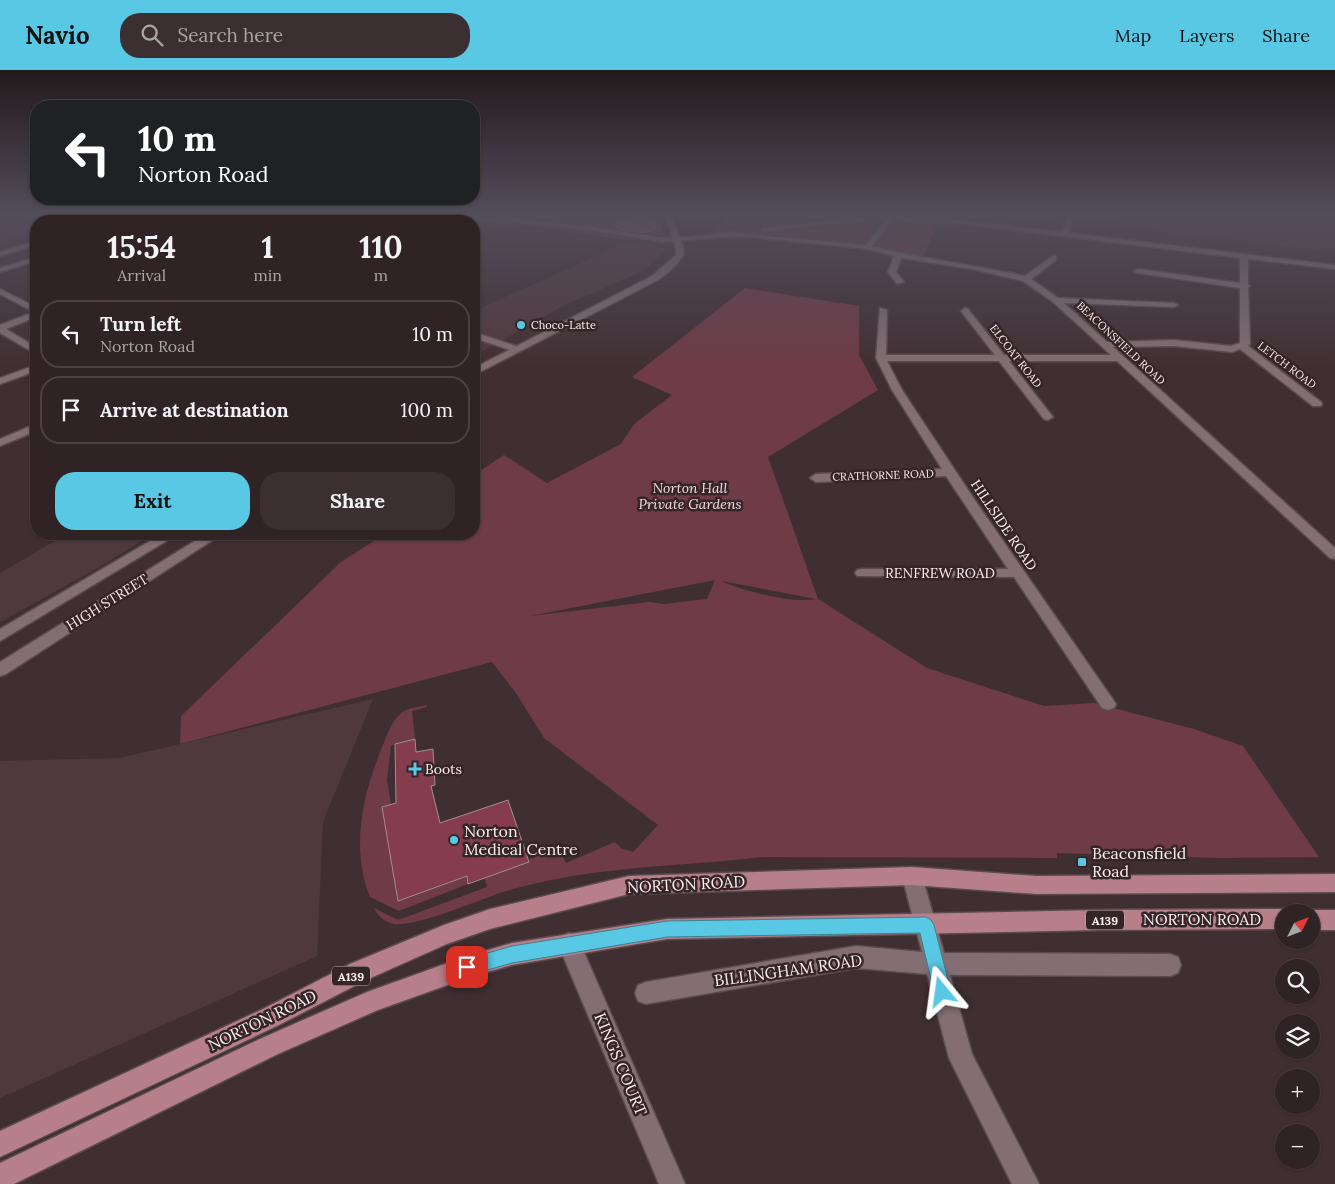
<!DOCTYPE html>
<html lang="en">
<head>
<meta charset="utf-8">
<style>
  :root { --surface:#302326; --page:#3c2f32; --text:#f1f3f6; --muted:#a8a4a7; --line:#4b4043; --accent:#59c8e4 }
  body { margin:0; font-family:Lora,serif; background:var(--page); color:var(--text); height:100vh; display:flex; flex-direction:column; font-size:19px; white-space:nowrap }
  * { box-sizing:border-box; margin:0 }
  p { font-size:16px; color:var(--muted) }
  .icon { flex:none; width:28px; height:28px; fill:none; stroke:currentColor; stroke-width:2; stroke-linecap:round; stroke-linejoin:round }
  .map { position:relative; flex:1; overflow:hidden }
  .panel { position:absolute; left:30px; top:145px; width:450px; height:325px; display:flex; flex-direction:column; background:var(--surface); border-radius:20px; box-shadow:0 1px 4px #0004,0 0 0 1px var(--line) }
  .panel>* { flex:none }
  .guide { position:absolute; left:30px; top:30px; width:450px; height:105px; border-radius:20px; box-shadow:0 1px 4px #0004,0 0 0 1px var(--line); background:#202124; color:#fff; overflow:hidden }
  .needle { width:32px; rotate:48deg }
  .buttons { position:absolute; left:1275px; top:834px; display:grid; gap:10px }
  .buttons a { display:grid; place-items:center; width:45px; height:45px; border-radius:50%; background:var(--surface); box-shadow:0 1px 4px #0004,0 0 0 1px var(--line); font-size:25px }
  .pin { position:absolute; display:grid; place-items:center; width:42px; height:42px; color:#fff; margin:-21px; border-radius:10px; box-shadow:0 2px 8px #0006 }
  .me { position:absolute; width:55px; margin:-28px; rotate:344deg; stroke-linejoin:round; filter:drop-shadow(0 0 4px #0008) }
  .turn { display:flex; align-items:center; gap:18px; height:105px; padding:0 25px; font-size:22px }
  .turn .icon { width:65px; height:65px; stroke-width:2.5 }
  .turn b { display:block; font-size:35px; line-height:42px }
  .eta { display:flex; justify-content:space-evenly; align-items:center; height:85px; text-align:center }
  .eta b { font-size:30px; font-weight:800; line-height:35px }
  .button { display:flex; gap:10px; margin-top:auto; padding:10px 25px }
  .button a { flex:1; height:58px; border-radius:20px; background:var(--accent); color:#111; font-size:20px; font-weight:800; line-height:58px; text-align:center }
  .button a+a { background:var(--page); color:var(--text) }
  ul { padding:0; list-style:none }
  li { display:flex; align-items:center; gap:15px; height:68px; margin:0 10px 8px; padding:0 15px; border:2px solid var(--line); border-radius:20px }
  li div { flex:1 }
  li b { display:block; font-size:19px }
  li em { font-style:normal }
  header { display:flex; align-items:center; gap:30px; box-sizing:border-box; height:70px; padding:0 25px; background:var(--accent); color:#111 }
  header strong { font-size:24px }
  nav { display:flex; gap:28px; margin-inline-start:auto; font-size:18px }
  .search { width:350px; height:45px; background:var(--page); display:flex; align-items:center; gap:12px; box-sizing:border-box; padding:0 18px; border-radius:20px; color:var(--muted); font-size:19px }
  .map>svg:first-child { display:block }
  .built { fill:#50393d }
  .green { fill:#6f3b46; fill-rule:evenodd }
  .water { fill:#9e5364; stroke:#ba828e }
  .building { fill:#853d4e; stroke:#a28d91 }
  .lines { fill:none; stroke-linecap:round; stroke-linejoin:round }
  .street-casing { stroke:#5a4b4d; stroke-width:3 }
  .secondary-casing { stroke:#5a4b4d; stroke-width:3 }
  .primary-casing { stroke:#5a4b4d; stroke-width:3 }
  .street { fill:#836f73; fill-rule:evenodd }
  .secondary { fill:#836f73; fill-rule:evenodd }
  .primary { fill:#b77f8a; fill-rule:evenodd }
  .route { fill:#59c8e4; stroke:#3a8294 }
  .poi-dot { fill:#59c8e4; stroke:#362528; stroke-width:2 }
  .labels { text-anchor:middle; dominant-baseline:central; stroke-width:5; stroke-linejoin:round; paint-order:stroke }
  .far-poi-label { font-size:11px; fill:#faeff0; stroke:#362528; text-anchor:start }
  .far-street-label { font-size:11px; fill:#faeff0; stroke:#362528 }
  .shield { fill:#362528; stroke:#bfb2b4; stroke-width:1 }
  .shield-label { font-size:12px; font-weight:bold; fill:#faeff0 }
  .park-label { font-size:14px; font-style:italic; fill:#f4dde1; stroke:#362528 }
  .street-label { font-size:14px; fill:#faeff0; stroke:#362528 }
  .poi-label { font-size:14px; fill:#faeff0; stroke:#362528; text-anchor:start }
  .near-poi-label { font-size:16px; fill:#faeff0; stroke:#362528; text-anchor:start }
  .near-street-label { font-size:16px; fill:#faeff0; stroke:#362528 }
</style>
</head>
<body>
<header>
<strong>Navio</strong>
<div class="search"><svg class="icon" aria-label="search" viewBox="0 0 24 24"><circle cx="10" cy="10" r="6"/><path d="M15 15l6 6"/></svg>Search here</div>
<nav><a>Map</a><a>Layers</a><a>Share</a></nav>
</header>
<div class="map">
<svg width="1335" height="1114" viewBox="0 0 1335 1114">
  <rect width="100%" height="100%" fill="#402f32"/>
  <g class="built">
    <path d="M 0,144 L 43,144 L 57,145 L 32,153 L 36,154 L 36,162 L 0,173 Z"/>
    <path d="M 1112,144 L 1335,144 L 1335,183 L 1196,165 L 1121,158 L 1118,150 Z"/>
    <path d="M 625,173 L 666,178 L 655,191 L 641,202 L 565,235 L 474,286 L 474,241 Z"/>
    <path d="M 67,464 L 152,464 L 103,495 L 0,552 L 0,503 Z"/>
    <path d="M 373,629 L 323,752 L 317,886 L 0,1028 L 0,691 L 120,688 Z"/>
  </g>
  <g class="green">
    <path d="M 533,144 L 663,144 L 662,164 L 654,166 L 573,154 L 512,149 Z"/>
    <path d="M 668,144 L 888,144 L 940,148 L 923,186 L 713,162 L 724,151 L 722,147 Z"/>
    <path d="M 518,154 L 580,159 L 641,170 L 625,170 Z"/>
    <path d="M 745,218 L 859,236 L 859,285 L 878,320 L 768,387 L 818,529 L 927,598 L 1044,636 L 1094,633 L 1194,659 L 1243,676 L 1319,787 L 1218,788 L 1057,783 L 1057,788 L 763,787 C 676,797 588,796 503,822 C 479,830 416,857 394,854 C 384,852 378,846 374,838 L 398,850 L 487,817 L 485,808 L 529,792 L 530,789 L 559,778 L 566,793 L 615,772 L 621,778 L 633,782 L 658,755 L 544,668 L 516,623 L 492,592 L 180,674 L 181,646 L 341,492 L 385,464 L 474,464 L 474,405 L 504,385 L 547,413 L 621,374 L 634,354 L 672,325 L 632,307 ZM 715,510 L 707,529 L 664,534 L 649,532 L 530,546 ZM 721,511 L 722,511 L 816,529 C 793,534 743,521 721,511 Z"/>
    <path d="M 427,635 L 427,637 L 412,641 L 415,669 L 395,674 L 391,676 L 387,710 L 391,734 L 382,737 L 398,831 L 467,806 L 468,814 L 399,841 L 370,827 C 350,777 363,723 383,675 C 387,665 391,653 399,645 C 405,638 418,637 427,635 Z"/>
  </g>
  <path class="water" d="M 642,148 L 654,152 L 656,158 C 646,165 624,165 614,155 L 617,151 Z"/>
  <path class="building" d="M 415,669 L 416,682 L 433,679 L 435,715 L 431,716 L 440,753 L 508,730 L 529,792 L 468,814 L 467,806 L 398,831 L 382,737 L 396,733 L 395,674 Z"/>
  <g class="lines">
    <defs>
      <g id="street">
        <path d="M 98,144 L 107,144 L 87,151 L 84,149 Z"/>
        <path d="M 127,144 L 160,147 L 171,144 L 180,144 L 161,151 L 150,151 L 152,149 Z"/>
        <path d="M 289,144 L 297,144 L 279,151 L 271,151 Z"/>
        <path d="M 440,144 L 460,144 L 587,156 L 663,168 L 701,166 L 733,161 L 736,163 L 866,175 L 886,149 L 867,147 L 864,150 L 763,162 L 760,160 L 763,158 L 860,147 L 850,144 C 921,144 992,154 1063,162 L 1067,144 L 1073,144 L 1070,163 L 1335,195 L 1335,199 L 1248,189 L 1248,214 L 1250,216 L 1248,218 L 1250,274 L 1248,276 L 1321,332 L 1322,334 L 1321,336 L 1313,336 L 1240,279 L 1232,282 L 1174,276 L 1113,277 L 1335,478 L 1335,489 L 1330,488 L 1117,291 L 1009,291 L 1053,347 L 1048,350 L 1044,349 L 999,291 L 887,291 L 902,320 L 976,432 L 1116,634 L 1114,638 L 1108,640 L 1102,638 L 1014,507 L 857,506 L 855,503 L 857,500 L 862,499 L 1008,499 L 946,406 L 816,412 L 810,408 L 816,404 L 942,399 L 892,320 L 876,288 L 880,238 L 887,240 L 886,285 L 995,285 L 961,241 L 965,238 L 968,239 L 1004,285 L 1111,285 L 1053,232 L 1023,211 L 972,199 L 901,188 L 896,202 L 904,212 L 897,214 L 888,202 L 894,186 L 868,179 L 751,167 L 722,167 L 663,172 L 587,160 L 443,146 ZM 892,150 L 946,152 L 1240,188 L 1240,213 L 1138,199 L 1134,201 L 1138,203 L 1240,218 L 1240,273 L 1231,276 L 1174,270 L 1107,272 L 1064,233 L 1174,237 L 1178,235 L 1174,233 L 1058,228 L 1031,209 L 1056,190 L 1056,186 L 1053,186 L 1025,206 C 974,195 922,189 872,176 Z"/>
        <path d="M 36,171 L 36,175 L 0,186 L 0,182 Z"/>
        <path d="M 36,187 L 36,191 L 0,202 L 0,198 Z"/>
        <path d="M 474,201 L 478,203 L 477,206 L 474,206 Z"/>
        <path d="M 0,219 L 36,237 L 36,247 L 6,259 L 36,277 L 36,284 L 0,263 L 0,255 L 34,242 L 0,224 Z"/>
        <path d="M 474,262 L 519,277 L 521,279 L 516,282 L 474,268 Z"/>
        <path d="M 36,295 L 36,301 L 0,314 L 0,308 Z"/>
        <path d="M 36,354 L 36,361 L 0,376 L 0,369 Z"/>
        <path d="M 162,464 L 178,464 L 0,571 L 0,559 Z"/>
        <path d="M 912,797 L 919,799 L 922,806 L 944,883 L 1170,884 L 1178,887 L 1181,895 L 1178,903 L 1170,906 L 950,905 L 972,984 L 1039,1114 L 1012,1114 L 949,988 L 927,904 L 856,898 L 646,934 L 638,931 L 635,923 L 638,915 L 646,912 L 856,876 L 922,882 L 902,806 L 905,799 Z"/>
        <path d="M 569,863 L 577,866 L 685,1114 L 659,1114 L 558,874 L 561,866 Z"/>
      </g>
      <g id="secondary">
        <path d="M 666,144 L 672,144 C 674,159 684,170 684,185 L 670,201 L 658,210 L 474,305 L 474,298 L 652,206 L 676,185 C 677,170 667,159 666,144 Z"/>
        <path d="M 206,464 L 222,464 L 6,604 L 0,606 L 0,592 Z"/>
      </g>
      <g id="primary">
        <path d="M 912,797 L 1037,806 L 1335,804 L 1335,822 L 1037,824 L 912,815 L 629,824 L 490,859 L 447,874 L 366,910 L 279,955 L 0,1087 L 0,1061 L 263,939 L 350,894 L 444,855 L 490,839 L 629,806 Z"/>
        <path d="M 1284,839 L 1292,842 L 1284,842 L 1284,859 L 1100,860 L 667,869 L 512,895 L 467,908 L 378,940 L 278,984 L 14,1114 L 0,1114 L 0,1093 L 262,968 L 367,922 L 467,886 L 512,873 L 667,849 L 1100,840 Z"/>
        <path d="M 1311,840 L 1335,840 L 1335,860 L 1311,860 L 1311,842 L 1304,842 Z"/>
      </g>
    </defs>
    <use href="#street" class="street-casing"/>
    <use href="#secondary" class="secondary-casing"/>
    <use href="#primary" class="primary-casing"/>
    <use href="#street" class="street"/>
    <use href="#secondary" class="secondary"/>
    <use href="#primary" class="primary"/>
  </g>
  <linearGradient id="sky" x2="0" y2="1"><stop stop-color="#231a1c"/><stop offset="0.48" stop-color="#534d5a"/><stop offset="1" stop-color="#534d5a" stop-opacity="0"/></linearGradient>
  <rect width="1335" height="300" fill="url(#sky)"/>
  <path class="route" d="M 926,847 L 931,850 L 934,855 L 951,922 L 948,928 L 942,930 L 936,928 L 934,922 L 920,863 L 667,867 L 512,893 L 467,906 L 461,903 L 459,897 L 461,891 L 467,889 L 512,876 L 667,851 Z"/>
  <g class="poi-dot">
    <circle cx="521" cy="255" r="5"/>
    <path d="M412.5 691.5h5v5h5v5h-5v5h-5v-5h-5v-5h5z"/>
    <circle cx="454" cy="770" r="5"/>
    <rect x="1077" y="787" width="10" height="10" rx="2.5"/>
  </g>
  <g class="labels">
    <g class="far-poi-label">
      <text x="531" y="255">Choco-Latte</text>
    </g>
    <g class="far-street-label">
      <text transform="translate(1121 273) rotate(43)">BEACONSFIELD ROAD</text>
      <text transform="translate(1016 286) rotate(52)">ELCOAT ROAD</text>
      <text transform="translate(1287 295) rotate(37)">LETCH ROAD</text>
      <text transform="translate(883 405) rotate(-2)">CRATHORNE ROAD</text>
    </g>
    <g class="shield">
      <rect x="1086" y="840.5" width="38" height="19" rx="4"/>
      <rect x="332" y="896.5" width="38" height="19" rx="4"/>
    </g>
    <g class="shield-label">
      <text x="1105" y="850">A139</text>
      <text x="351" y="906">A139</text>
    </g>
    <g class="park-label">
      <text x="690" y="418">Norton Hall<tspan x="690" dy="16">Private Gardens</tspan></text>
    </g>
    <g class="street-label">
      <text transform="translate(1004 455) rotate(56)">HILLSIDE ROAD</text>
      <text x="940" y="503">RENFREW ROAD</text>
      <text transform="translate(107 532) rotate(-32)">HIGH STREET</text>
    </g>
    <g class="poi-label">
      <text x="425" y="699">Boots</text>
    </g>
    <g class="near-poi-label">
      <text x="464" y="761">Norton<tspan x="464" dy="18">Medical Centre</tspan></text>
      <text x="1092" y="783">Beaconsfield<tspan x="1092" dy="18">Road</tspan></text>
    </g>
    <g class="near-street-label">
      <text transform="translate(686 814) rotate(-3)">NORTON ROAD</text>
      <text x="1202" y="849">NORTON ROAD</text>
      <text transform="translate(788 900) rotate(-8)">BILLINGHAM ROAD</text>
      <text transform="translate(262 950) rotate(-26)">NORTON ROAD</text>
      <text transform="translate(621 994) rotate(67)">KINGS COURT</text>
    </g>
  </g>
</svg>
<div class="buttons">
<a><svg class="needle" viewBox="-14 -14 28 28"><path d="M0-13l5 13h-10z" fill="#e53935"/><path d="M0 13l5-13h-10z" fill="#a8a4a7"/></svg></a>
<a><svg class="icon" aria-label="search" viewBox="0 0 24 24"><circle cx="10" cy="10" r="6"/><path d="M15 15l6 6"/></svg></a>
<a><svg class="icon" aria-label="layers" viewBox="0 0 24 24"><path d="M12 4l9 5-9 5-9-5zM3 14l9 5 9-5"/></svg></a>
<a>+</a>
<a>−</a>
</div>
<div class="pin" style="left:467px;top:897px;background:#d93025"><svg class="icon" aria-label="arrive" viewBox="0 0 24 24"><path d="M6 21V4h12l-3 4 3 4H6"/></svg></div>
<svg class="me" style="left:942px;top:922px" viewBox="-20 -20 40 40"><path d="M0-17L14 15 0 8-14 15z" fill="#59c8e4" stroke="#fff" stroke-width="4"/></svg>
<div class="guide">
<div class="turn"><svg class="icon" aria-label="left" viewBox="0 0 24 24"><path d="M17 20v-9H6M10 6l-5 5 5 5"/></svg><div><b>10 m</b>Norton Road</div></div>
</div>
<section class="panel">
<div class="eta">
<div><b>15:54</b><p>Arrival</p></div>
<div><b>1</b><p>min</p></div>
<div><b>110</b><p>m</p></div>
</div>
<ul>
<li><svg class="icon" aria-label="left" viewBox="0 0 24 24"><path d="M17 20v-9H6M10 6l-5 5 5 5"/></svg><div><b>Turn left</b><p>Norton Road</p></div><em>10 m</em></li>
<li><svg class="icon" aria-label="arrive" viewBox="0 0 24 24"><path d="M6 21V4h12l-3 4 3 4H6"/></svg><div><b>Arrive at destination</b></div><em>100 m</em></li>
</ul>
<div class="button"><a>Exit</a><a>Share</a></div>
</section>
</div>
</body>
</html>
